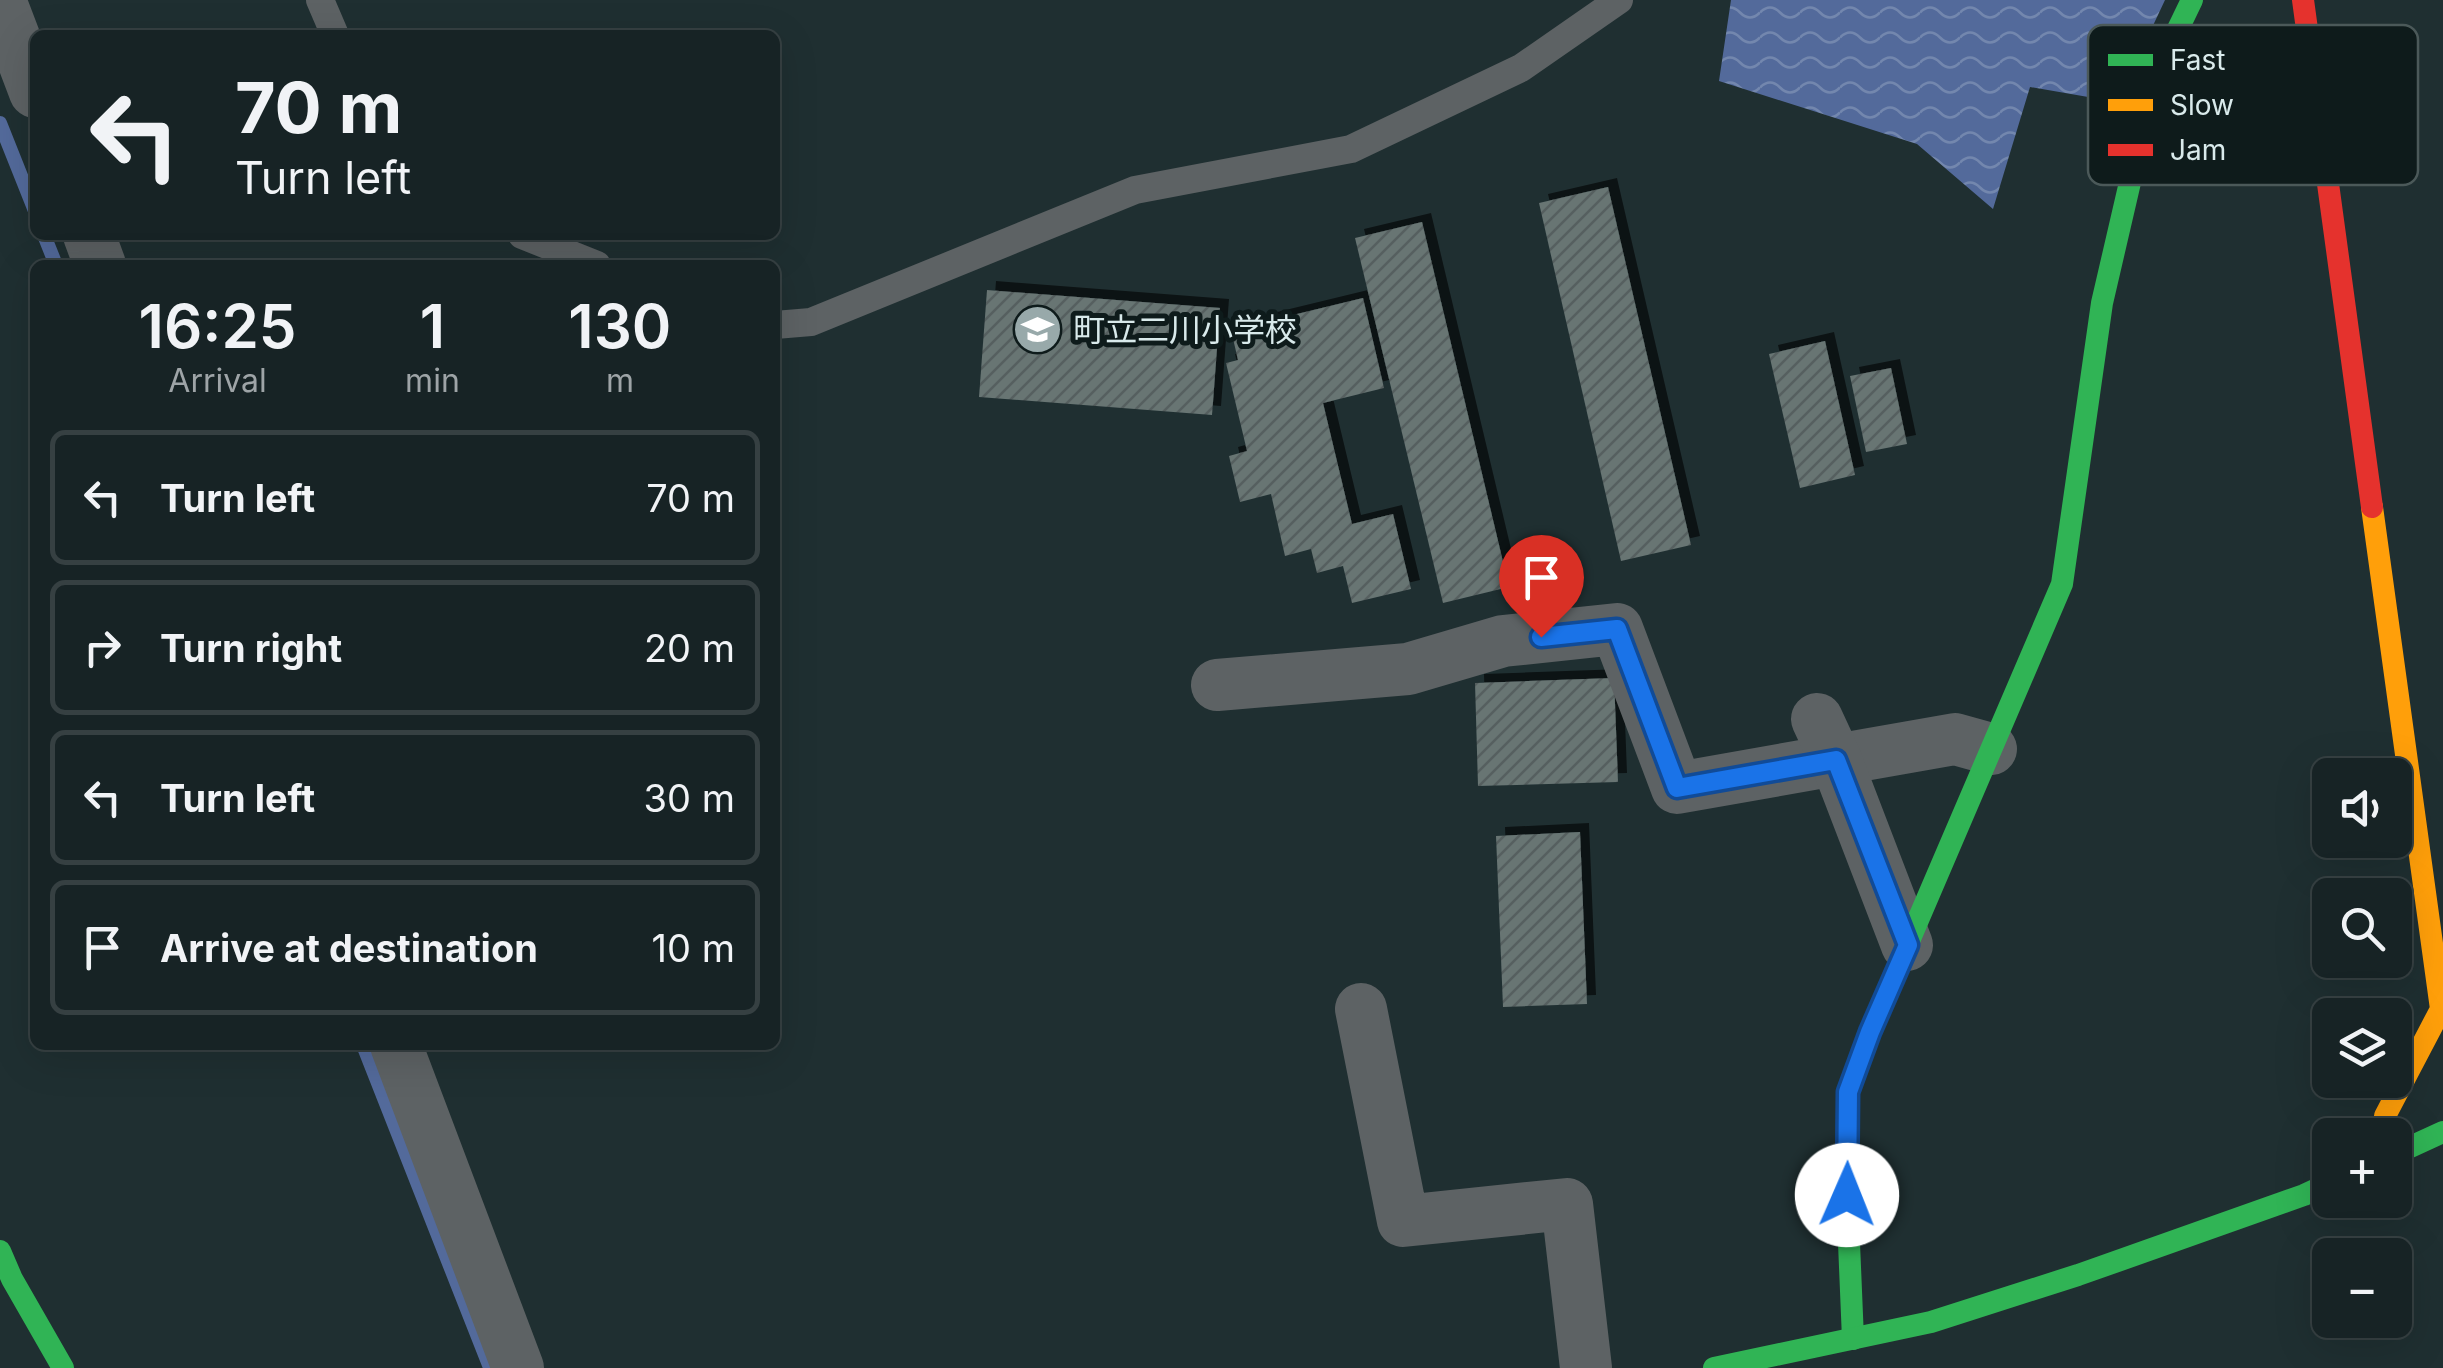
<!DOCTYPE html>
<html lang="en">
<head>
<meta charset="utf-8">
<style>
  :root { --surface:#172325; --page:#242f32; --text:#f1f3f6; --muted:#9ea4a7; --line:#364042 }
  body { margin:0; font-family:Inter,"Noto Sans JP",sans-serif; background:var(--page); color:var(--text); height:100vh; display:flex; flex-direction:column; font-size:38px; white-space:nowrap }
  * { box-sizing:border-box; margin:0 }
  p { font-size:32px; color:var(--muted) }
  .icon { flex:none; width:55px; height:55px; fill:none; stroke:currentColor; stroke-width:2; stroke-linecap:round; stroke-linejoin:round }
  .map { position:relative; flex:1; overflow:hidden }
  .panel { position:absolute; left:30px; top:260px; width:750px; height:790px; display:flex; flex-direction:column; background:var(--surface); border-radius:15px; box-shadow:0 10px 40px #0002,0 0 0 2px var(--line) }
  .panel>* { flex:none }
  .banner { position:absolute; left:30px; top:30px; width:750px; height:210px; border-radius:15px; box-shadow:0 10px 40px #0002,0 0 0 2px var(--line); background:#172325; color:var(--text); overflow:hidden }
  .tools { position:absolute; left:2312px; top:758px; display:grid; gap:20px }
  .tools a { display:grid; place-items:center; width:100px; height:100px; border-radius:15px; background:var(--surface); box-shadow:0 10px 40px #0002,0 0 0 2px var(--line); font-size:50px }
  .pin { position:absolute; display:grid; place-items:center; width:85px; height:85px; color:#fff; margin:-102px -42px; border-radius:50% 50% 50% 0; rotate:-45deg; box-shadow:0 0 10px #0007 }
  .pin .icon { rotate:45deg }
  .me { position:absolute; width:110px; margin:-55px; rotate:1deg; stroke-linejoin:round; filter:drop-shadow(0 0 8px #0008) }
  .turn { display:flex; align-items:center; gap:35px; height:210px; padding:0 40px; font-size:45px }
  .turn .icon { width:130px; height:130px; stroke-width:2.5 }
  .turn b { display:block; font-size:70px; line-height:85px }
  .eta { display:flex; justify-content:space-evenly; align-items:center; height:170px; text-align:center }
  .eta b { font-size:60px; font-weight:600; line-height:70px }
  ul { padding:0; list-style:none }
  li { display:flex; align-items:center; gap:30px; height:135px; margin:0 20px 15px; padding:0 20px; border:5px solid var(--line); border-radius:15px }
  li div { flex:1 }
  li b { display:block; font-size:38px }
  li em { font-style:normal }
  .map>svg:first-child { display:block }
  .water { fill:url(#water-waves) }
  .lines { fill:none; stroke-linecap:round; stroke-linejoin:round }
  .stream { stroke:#536a9b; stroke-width:14 }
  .building { fill:url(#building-hatch); filter:url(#shadow) }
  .lane { stroke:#5d6264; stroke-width:28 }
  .street { stroke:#5d6264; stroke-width:52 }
  .fast { stroke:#30b455; stroke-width:22 }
  .slow { stroke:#ff9f0a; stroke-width:22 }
  .jam { stroke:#e5322d; stroke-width:22 }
  .route-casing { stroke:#114b97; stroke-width:25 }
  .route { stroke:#1a73e8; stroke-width:18 }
  .labels { text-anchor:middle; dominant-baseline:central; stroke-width:10; stroke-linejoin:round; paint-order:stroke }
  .poi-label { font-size:32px; fill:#d9eaeb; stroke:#0e1b1b; text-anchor:start }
  .key { fill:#0e1b1b; stroke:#4b5959; stroke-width:2.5 }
  .key-label { font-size:28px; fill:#d9eaeb }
</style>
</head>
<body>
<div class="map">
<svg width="2443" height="1368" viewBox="0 0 2443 1368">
  <defs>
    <pattern id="water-waves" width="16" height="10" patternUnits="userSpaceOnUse" patternTransform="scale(2.5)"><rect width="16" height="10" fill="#536a9b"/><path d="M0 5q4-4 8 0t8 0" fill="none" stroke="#7387ae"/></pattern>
    <pattern id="building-hatch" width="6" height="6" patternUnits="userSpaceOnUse" patternTransform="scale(2.5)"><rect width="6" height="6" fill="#677473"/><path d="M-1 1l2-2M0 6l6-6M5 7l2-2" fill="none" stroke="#565f5f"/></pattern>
    <filter id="shadow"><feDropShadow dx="9" dy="-9" stdDeviation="0" flood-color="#0009"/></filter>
  </defs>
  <rect width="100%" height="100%" fill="#1f2f31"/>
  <path class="water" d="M 1731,0 L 2165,0 L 2117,102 L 2030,87 L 1993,209 L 1917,144 L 1719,81 Z"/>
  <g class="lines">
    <g class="stream">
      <path d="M 0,123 L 35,211"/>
      <path d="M 44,235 L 56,265"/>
      <path d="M 363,1045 L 489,1365"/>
    </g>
  </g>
  <g class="building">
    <path d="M 1608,187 L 1691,545 L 1621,561 L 1539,203 Z"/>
    <path d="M 1422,222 L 1509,587 L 1443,603 L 1355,238 Z"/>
    <path d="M 987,290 L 1220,308 L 1212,415 L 979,397 Z"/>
    <path d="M 1363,298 L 1384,388 L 1323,403 L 1352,524 L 1393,514 L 1411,589 L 1352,603 L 1343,566 L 1317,573 L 1311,549 L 1285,556 L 1271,494 L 1240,502 L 1229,456 L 1247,451 L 1226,363 L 1238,360 L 1231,330 Z"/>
    <path d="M 1825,341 L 1855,475 L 1800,488 L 1769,354 Z"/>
    <path d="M 1891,368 L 1907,444 L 1866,452 L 1850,376 Z"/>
    <path d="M 1614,678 L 1618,782 L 1478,786 L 1475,683 Z"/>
    <path d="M 1580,832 L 1587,1004 L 1503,1007 L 1496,836 Z"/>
  </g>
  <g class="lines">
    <g class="lane">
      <path d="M 320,0 L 335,35"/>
      <path d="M 522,235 L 597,265"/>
      <path d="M 775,325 L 811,322 L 1135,190 L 1351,149 L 1521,68 L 1619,0"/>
    </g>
    <g class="street">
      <path d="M 0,0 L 35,92"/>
      <path d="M 89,235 L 100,265"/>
      <path d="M 1217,685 L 1408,669 L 1503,641 L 1617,629 L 1677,788 L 1955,739 L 1991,749"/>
      <path d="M 1817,719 L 1836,760 L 1907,945"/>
      <path d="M 1361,1009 L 1403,1221 L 1567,1204 L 1586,1368"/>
      <path d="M 396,1045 L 518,1368"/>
    </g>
    <g class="fast">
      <path d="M 2395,1154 L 2443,1132"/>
      <path d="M 0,1251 L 12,1279 L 63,1368"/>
      <path d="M 1853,1339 L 1847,1195 L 1848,1093 L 1870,1032 L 2062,584 L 2102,303 L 2144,122 L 2178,29 L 2192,0"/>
      <path d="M 1714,1368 L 1931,1322 L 2078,1275 L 2304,1195 L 2330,1183"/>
    </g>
    <path class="slow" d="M 2372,507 L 2441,1009 L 2385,1116 L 2387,1135"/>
    <path class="jam" d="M 2303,0 L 2372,507"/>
  </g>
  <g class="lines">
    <defs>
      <path id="route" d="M 1541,637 L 1617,629 L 1677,788 L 1836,760 L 1908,945 L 1870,1032 L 1848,1092 L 1847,1195"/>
    </defs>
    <use href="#route" class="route-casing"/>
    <use href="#route" class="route"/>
  </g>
  <defs>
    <symbol id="school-disc" viewBox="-11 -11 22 22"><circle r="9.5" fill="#98a9aa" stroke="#0e1b1b"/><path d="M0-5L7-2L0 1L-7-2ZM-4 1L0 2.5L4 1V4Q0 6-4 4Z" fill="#fff"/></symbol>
  </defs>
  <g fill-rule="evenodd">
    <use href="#school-disc" x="1010" y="302" width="55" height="55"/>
  </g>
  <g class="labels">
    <g class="poi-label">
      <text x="1073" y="329">町立二川小学校</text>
    </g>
  </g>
  <rect x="2088" y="25" width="330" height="160" rx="15" class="key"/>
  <rect x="2108" y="54" width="45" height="12" fill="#30b455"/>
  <rect x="2108" y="99" width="45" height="12" fill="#ff9f0a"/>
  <rect x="2108" y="144" width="45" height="12" fill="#e5322d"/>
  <g class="key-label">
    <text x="2170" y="70">Fast</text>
    <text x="2170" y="115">Slow</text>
    <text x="2170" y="160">Jam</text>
  </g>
</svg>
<div class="tools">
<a><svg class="icon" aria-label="sound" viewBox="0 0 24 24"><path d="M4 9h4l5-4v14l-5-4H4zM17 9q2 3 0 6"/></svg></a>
<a><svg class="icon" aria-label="search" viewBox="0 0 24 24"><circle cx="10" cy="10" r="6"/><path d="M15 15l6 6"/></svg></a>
<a><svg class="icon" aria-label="layers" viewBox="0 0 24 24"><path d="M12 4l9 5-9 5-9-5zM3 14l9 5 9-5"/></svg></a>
<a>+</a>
<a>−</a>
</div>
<div class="pin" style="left:1541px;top:637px;background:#d93025"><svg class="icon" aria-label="arrive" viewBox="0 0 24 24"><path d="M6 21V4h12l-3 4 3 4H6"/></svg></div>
<svg class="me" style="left:1847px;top:1195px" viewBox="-20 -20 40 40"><circle r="19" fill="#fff"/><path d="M0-13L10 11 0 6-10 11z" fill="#1a73e8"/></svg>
<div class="banner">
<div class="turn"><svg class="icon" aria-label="left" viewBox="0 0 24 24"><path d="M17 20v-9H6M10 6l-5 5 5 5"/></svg><div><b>70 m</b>Turn left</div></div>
</div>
<section class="panel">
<div class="eta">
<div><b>16:25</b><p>Arrival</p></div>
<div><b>1</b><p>min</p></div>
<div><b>130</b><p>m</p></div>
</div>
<ul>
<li><svg class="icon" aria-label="left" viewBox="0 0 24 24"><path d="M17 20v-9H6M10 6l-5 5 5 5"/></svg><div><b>Turn left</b></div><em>70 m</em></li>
<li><svg class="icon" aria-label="right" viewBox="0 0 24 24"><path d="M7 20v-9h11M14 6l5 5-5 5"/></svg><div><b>Turn right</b></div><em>20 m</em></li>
<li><svg class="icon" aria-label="left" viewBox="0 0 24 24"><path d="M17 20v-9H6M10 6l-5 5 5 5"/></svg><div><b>Turn left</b></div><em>30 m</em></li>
<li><svg class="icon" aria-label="arrive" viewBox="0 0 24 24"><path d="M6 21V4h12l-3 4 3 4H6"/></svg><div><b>Arrive at destination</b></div><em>10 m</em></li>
</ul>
</section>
</div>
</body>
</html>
